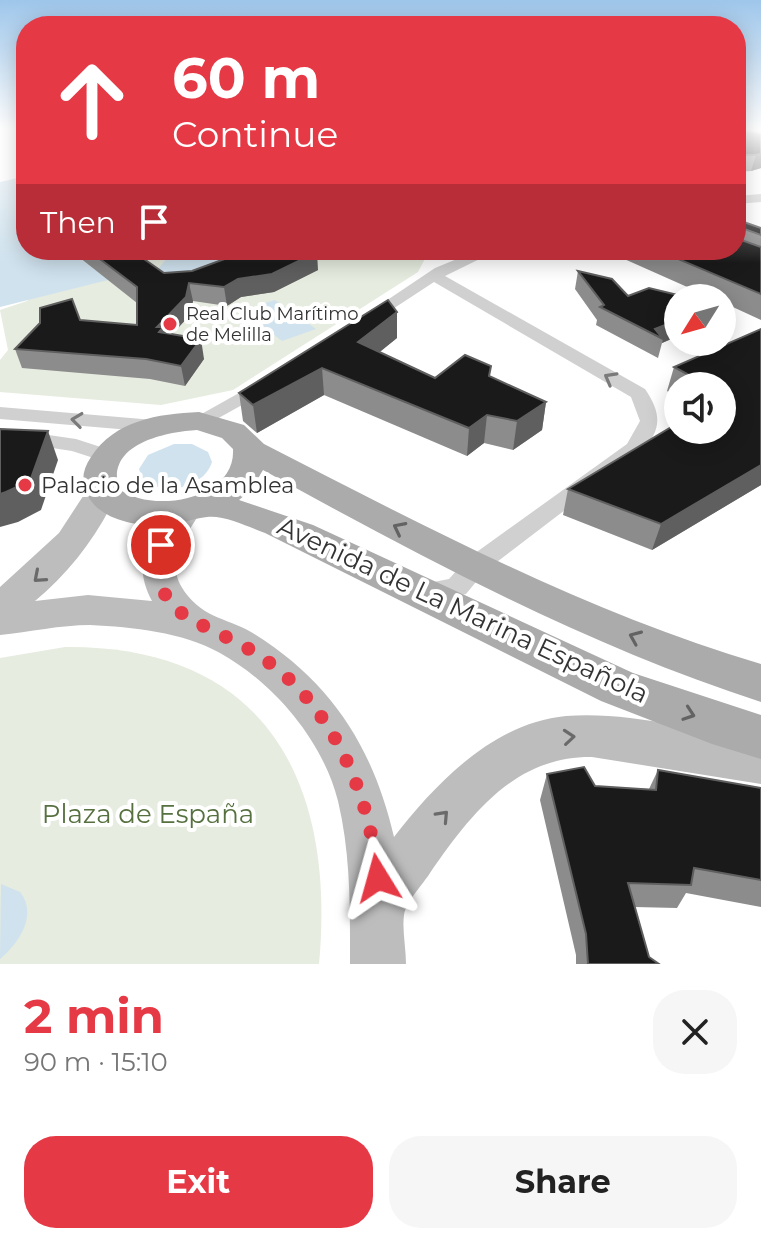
<!DOCTYPE html>
<html lang="en">
<head>
<meta charset="utf-8">
<style>
  :root { --surface:#fff; --page:#f6f6f6; --text:#222; --muted:#767676; --accent:#e63946 }
  body { margin:0; font-family:Montserrat,sans-serif; background:var(--page); color:var(--text); height:100vh; display:flex; flex-direction:column; font-size:30px; white-space:nowrap }
  * { box-sizing:border-box; margin:0 }
  p { font-size:26px; color:var(--muted) }
  .icon { flex:none; width:44px; height:44px; fill:none; stroke:currentColor; stroke-width:2; stroke-linecap:round; stroke-linejoin:round }
  .map { position:relative; height:964px; overflow:hidden }
  .drawer { display:flex; flex-direction:column; background:var(--surface); flex:1 }
  .drawer>* { flex:none }
  .hud { position:absolute; left:16px; top:16px; width:730px; height:244px; border-radius:32px; box-shadow:0 4px 20px #0003; background:#e63946; color:#fff; overflow:hidden }
  .needle { width:52px; rotate:233deg }
  .buttons { position:absolute; left:664px; top:284px; display:grid; gap:16px }
  .buttons a { display:grid; place-items:center; width:72px; height:72px; border-radius:50%; background:var(--surface); box-shadow:0 4px 20px #0003; font-size:40px }
  .pin { position:absolute; display:grid; place-items:center; width:68px; height:68px; color:#fff; margin:-34px; border:4px solid #fff; border-radius:50%; box-shadow:0 2px 8px #0007 }
  .me { position:absolute; width:88px; margin:-44px; rotate:352deg; stroke-linejoin:round; filter:drop-shadow(0 0 6px #0008) }
  .turn { display:flex; align-items:center; gap:28px; height:168px; padding:0 24px; font-size:36px }
  .turn .icon { width:104px; height:104px; stroke-width:2.5 }
  .turn b { display:block; font-size:56px; line-height:68px }
  .then { display:flex; align-items:center; height:76px; padding:0 24px; background:#0003; gap:16px; font-size:30px }
  .round { display:grid; place-items:center; flex:none; width:84px; height:84px; border-radius:32px; background:var(--page) }
  .overview { display:flex; align-items:center; justify-content:space-between; height:136px; padding:0 24px }
  h1 { font-size:48px; font-weight:700; line-height:60px; color:var(--accent) }
  .action { display:flex; gap:16px; margin-top:auto; padding:16px 24px }
  .action a { flex:1; height:92px; border-radius:32px; background:var(--accent); color:#fff; font-size:32px; font-weight:700; line-height:92px; text-align:center }
  .action a+a { background:var(--page); color:var(--text) }
  .map>svg:first-child { display:block }
  .green { fill:#e6ecdf }
  .water { fill:#cfe2ee }
  .lines { fill:none; stroke-linecap:round; stroke-linejoin:round }
  .street { fill:#d0d0d0; fill-rule:evenodd }
  .secondary { fill:#bdbdbd; fill-rule:evenodd }
  .primary { fill:#ababab; fill-rule:evenodd }
  .wall { fill:#8c8c8c }
  .shaded-wall { fill:#5f5f5f }
  .building { fill:#1a1a1a; stroke:#5f5f5f; stroke-width:2 }
  .oneway { stroke:#7a7a7a }
  .oneway2 { stroke:#636363 }
  .oneway3 { stroke:#6a6a6a }
  .route { stroke:#e63946; stroke-width:14; stroke-dasharray:0 25.2 }
  .poi-dot { fill:#e63946; stroke:#fff; stroke-width:3 }
  .labels { text-anchor:middle; dominant-baseline:central; stroke-width:8; stroke-linejoin:round; paint-order:stroke }
  .far-poi-label { font-size:18px; fill:#333; stroke:#fff; text-anchor:start }
  .poi-label { font-size:22px; fill:#333; stroke:#fff; text-anchor:start }
  .near-street-label { font-size:26px; fill:#333; stroke:#fff }
  .near-park-label { font-size:26px; fill:#56703f; stroke:#fff }
</style>
</head>
<body>
<div class="map">
<svg width="761" height="964" viewBox="0 0 761 964">
  <rect width="100%" height="100%" fill="#fff"/>
  <g class="green">
    <path d="M 69,250 L 174,250 L 158,270 L 179,282 L 288,250 L 422,250 L 428,253 L 418,272 L 233,390 L 161,405 L 0,392 L 0,360 L 8,350 L 0,310 L 27,301 Z"/>
    <path d="M 65,647 C 265,645 336,781 319,964 L 0,964 L 0,658 Z"/>
  </g>
  <g class="water">
    <path d="M 26,176 L 26,214 L 20,216 L 26,221 L 26,250 L 70,250 L 108,280 L 0,307 L 0,182 Z"/>
    <path d="M 174,250 L 288,250 L 179,282 L 157,270 Z"/>
    <path d="M 275,300 L 316,329 L 282,341 L 243,310 Z"/>
    <path d="M 174,444 L 192,444 L 208,452 L 212,462 C 203,489 165,495 143,481 L 139,469 L 148,455 Z"/>
    <path d="M 1,884 L 20,892 C 38,915 19,943 0,959 Z"/>
  </g>
  <g class="lines">
    <g class="street">
      <path d="M 761,194 L 761,202 L 736,204 L 736,196 Z"/>
      <path d="M 479,250 L 498,250 L 445,276 L 645,389 C 662,414 662,430 641,452 L 485,571 L 466,594 L 422,603 L 413,600 L 409,593 L 413,586 L 449,579 L 467,559 L 627,444 L 640,421 L 631,397 L 434,282 L 373,322 L 361,322 L 359,319 L 435,268 Z"/>
      <path d="M 264,379 L 273,385 L 271,389 L 206,425 L 192,425 L 189,421 Z"/>
      <path d="M 0,407 L 154,420 L 164,426 L 154,432 L 0,419 Z"/>
      <path d="M 0,428 L 76,439 L 113,451 L 117,456 L 106,462 L 72,451 L 0,440 Z"/>
    </g>
    <path class="secondary" d="M 102,481 L 113,484 L 118,492 C 98,535 71,571 35,601 L 88,595 L 152,601 C 132,564 146,536 171,505 L 183,502 L 195,505 L 200,513 C 187,534 166,560 181,586 C 200,618 225,617 251,632 C 331,681 373,747 394,837 C 436,783 493,723 566,716 C 629,711 698,731 761,740 L 761,784 L 592,757 C 515,756 471,814 430,873 C 423,884 406,902 404,915 C 402,930 406,948 406,964 L 350,964 C 350,909 351,856 338,801 C 323,741 274,683 220,653 C 182,632 133,627 90,625 C 61,625 29,632 0,635 L 0,587 L 59,533 L 91,484 Z"/>
    <path class="primary" d="M 199,412 L 244,425 L 264,444 C 424,526 588,613 761,664 L 761,702 C 587,646 423,558 263,470 L 252,489 L 239,500 L 313,525 L 633,673 L 761,715 L 761,759 L 712,744 L 601,701 L 265,533 C 248,527 225,515 207,517 C 193,518 179,525 165,526 C 142,527 106,521 92,502 C 80,486 81,472 91,457 C 115,420 158,414 199,412 ZM 197,430 L 222,438 L 233,449 C 236,500 152,514 119,489 C 105,444 165,432 197,430 Z"/>
  </g>
  <g class="wall">
    <path d="M 736,128 L 761,134 L 761,168 L 751,171 L 736,172 Z"/>
    <path d="M 736,221 L 761,228 L 761,320 L 722,302 L 722,298 L 712,298 L 604,250 L 736,250 Z"/>
    <path d="M 70,250 L 157,250 L 146,261 L 164,273 L 192,271 L 268,254 L 318,270 L 274,292 L 241,297 L 227,306 L 193,301 L 190,315 L 172,334 L 204,359 L 185,386 L 150,379 L 22,368 L 15,349 L 80,320 L 137,325 L 137,303 Z"/>
    <path d="M 578,271 L 628,296 L 678,298 L 678,336 L 662,343 L 658,358 L 596,325 L 597,320 L 575,289 Z"/>
    <path d="M 761,329 L 761,485 L 652,550 L 563,515 L 568,489 L 722,430 L 722,386 L 678,386 L 678,398 L 667,391 L 674,367 Z"/>
    <path d="M 397,338 L 379,352 L 435,378 L 489,376 L 546,402 L 542,430 L 513,450 L 484,443 L 467,456 L 324,395 L 257,433 L 243,421 L 239,393 Z"/>
    <path d="M 658,770 L 761,788 L 761,907 L 686,893 L 677,908 L 635,907 L 649,957 L 659,964 L 576,964 L 576,955 L 540,800 L 547,774 L 595,786 L 649,789 Z"/>
  </g>
  <g class="shaded-wall">
    <path d="M 761,154 L 761,168 L 751,171 L 756,155 Z"/>
    <path d="M 135,250 L 157,250 L 138,269 L 134,252 Z"/>
    <path d="M 317,252 L 318,270 L 274,292 L 241,297 L 227,306 L 224,287 L 238,279 Z"/>
    <path d="M 189,283 L 193,301 L 190,315 L 166,341 L 167,347 L 157,327 Z"/>
    <path d="M 397,312 L 397,338 L 359,369 L 358,342 Z"/>
    <path d="M 678,320 L 678,336 L 662,343 L 663,339 L 655,329 Z"/>
    <path d="M 201,339 L 204,359 L 185,386 L 181,366 Z"/>
    <path d="M 322,368 L 324,395 L 257,433 L 253,405 Z"/>
    <path d="M 546,402 L 542,430 L 513,450 L 517,421 Z"/>
    <path d="M 487,415 L 484,443 L 467,456 L 469,428 Z"/>
    <path d="M 48,431 L 58,460 L 41,510 L 18,522 L 0,527 L 0,494 Z"/>
    <path d="M 761,465 L 761,485 L 652,550 L 661,524 Z"/>
  </g>
  <g class="building">
    <path d="M 736,128 L 761,134 L 761,154 L 756,155 L 736,155 Z"/>
    <path d="M 738,220 L 761,228 L 761,235 L 739,227 L 736,227 L 736,221 Z"/>
    <path d="M 736,238 L 761,247 L 761,294 L 657,250 L 736,250 Z"/>
    <path d="M 88,250 L 135,250 L 134,252 L 164,273 L 192,271 L 230,257 L 265,251 L 268,254 L 317,252 L 272,274 L 238,279 L 224,287 L 189,283 L 186,297 L 157,327 L 163,327 L 159,332 L 201,339 L 181,366 L 146,359 L 15,349 L 40,323 L 40,308 L 72,299 L 80,320 L 137,325 L 137,287 Z"/>
    <path d="M 578,271 L 612,279 L 628,296 L 649,288 L 690,298 L 678,298 L 678,320 L 655,329 L 663,339 L 600,307 L 604,305 Z"/>
    <path d="M 388,300 L 397,312 L 358,342 L 435,378 L 465,355 L 491,366 L 489,376 L 546,402 L 517,421 L 487,415 L 469,428 L 322,368 L 253,405 L 239,393 Z"/>
    <path d="M 761,329 L 761,465 L 661,524 L 568,489 L 678,423 L 678,430 L 722,430 L 722,386 L 707,386 L 708,385 L 674,367 Z"/>
    <path d="M 0,429 L 48,431 L 30,481 L 6,492 L 0,494 Z"/>
    <path d="M 584,767 L 595,786 L 656,790 L 658,770 L 761,788 L 761,880 L 694,868 L 691,885 L 628,883 L 649,957 L 659,964 L 588,964 L 586,934 L 547,774 Z"/>
  </g>
  <defs><path id="oneway-chevron" d="M-2-3.5L2.5 0L-2 3.5" fill="none" stroke-width="1.6" stroke-linecap="round" stroke-linejoin="round" transform="scale(2)"/></defs>
  <g class="oneway">
    <use href="#oneway-chevron" transform="translate(610 378) rotate(-151)"/>
    <use href="#oneway-chevron" transform="translate(77 420) rotate(-173)"/>
  </g>
  <g class="oneway2">
    <use href="#oneway-chevron" transform="translate(399 528) rotate(-153)"/>
    <use href="#oneway-chevron" transform="translate(635 637) rotate(-157)"/>
    <use href="#oneway-chevron" transform="translate(689 714) rotate(19)"/>
  </g>
  <g class="oneway3">
    <use href="#oneway-chevron" transform="translate(39 577) rotate(139)"/>
    <use href="#oneway-chevron" transform="translate(569 737) rotate(-5)"/>
    <use href="#oneway-chevron" transform="translate(443 816) rotate(-47)"/>
  </g>
  <linearGradient id="sky" x2="0" y2="1"><stop stop-color="#9ec6ea"/><stop offset="0.49" stop-color="#fff"/><stop offset="1" stop-color="#fff" stop-opacity="0"/></linearGradient>
  <rect width="761" height="263" fill="url(#sky)"/>
  <g class="lines">
    <path class="route" d="M 161,545 C 150,608 185,616 232,640 C 257,652 281,670 300,690 C 347,742 371,810 378,878"/>
  </g>
  <g class="poi-dot">
    <circle cx="170" cy="324" r="8"/>
    <circle cx="25" cy="485" r="8"/>
  </g>
  <g class="labels">
    <g class="far-poi-label">
      <text x="186" y="314">Real Club Marítimo<tspan x="186" dy="21">de Melilla</tspan></text>
    </g>
    <g class="poi-label">
      <text x="41" y="485">Palacio de la Asamblea</text>
    </g>
    <g class="near-street-label">
      <text transform="translate(463 610) rotate(25)">Avenida de La Marina Española</text>
    </g>
    <g class="near-park-label">
      <text x="148" y="814">Plaza de España</text>
    </g>
  </g>
</svg>
<div class="buttons">
<a><svg class="needle" viewBox="-14 -14 28 28"><path d="M0-13l5 13h-10z" fill="#e53935"/><path d="M0 13l5-13h-10z" fill="#767676"/></svg></a>
<a><svg class="icon" aria-label="sound" viewBox="0 0 24 24"><path d="M4 9h4l5-4v14l-5-4H4zM17 9q2 3 0 6"/></svg></a>
</div>
<div class="pin" style="left:161px;top:545px;background:#d93025"><svg class="icon" aria-label="arrive" viewBox="0 0 24 24"><path d="M6 21V4h12l-3 4 3 4H6"/></svg></div>
<svg class="me" style="left:378px;top:878px" viewBox="-20 -20 40 40"><path d="M0-17L14 15 0 8-14 15z" fill="#e63946" stroke="#fff" stroke-width="4"/></svg>
<div class="hud">
<div class="turn"><svg class="icon" aria-label="ahead" viewBox="0 0 24 24"><path d="M12 20V5M6 11l6-6 6 6"/></svg><div><b>60 m</b>Continue</div></div>
<div class="then">Then<svg class="icon" aria-label="arrive" viewBox="0 0 24 24"><path d="M6 21V4h12l-3 4 3 4H6"/></svg></div>
</div>
</div>
<section class="drawer">
<div class="overview"><div><h1>2 min</h1><p>90 m · 15:10</p></div><a class="round"><svg class="icon" aria-label="close" viewBox="0 0 24 24"><path d="M6 6l12 12M18 6L6 18"/></svg></a></div>
<div class="action"><a>Exit</a><a>Share</a></div>
</section>
</body>
</html>
